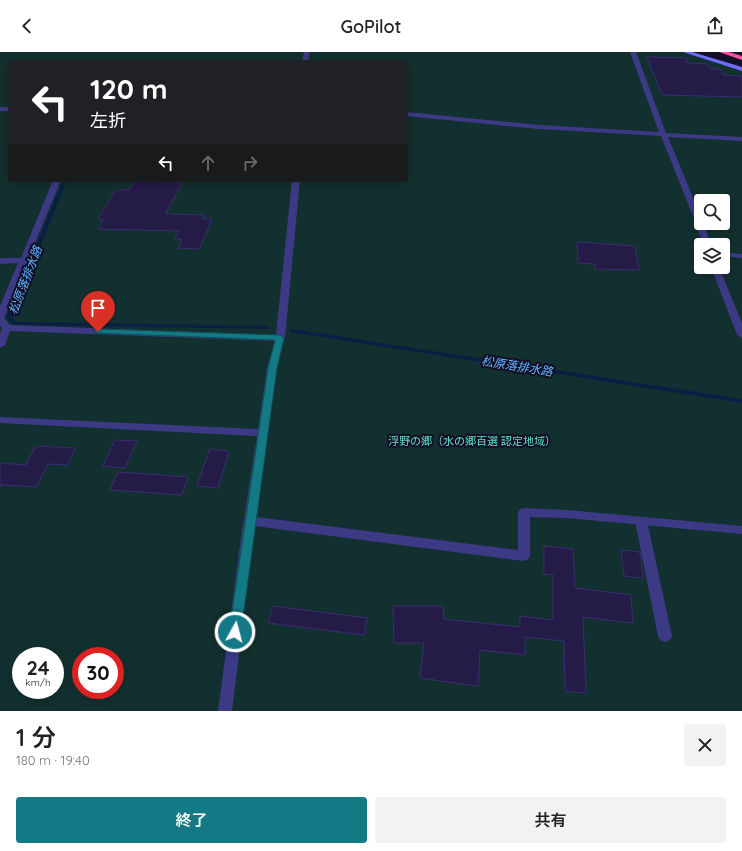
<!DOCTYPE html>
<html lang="ja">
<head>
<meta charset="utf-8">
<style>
  :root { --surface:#fff; --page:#f2f2f2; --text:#222; --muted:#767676; --accent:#137a85 }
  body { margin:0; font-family:Quicksand,"Noto Sans JP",sans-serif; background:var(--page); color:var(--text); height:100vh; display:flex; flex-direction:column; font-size:15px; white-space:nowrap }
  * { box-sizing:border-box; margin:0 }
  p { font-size:13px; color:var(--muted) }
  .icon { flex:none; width:22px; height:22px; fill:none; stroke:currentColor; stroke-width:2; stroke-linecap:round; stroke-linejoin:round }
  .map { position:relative; height:659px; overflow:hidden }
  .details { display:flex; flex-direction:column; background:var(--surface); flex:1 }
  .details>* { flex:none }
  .top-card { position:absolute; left:8px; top:8px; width:400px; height:122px; border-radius:4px; box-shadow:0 2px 10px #0003; background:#202124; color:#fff; overflow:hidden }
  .buttons { position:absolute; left:694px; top:142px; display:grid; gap:8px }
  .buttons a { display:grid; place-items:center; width:36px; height:36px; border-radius:4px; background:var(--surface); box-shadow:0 2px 10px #0003; font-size:20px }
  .speed { position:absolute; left:12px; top:595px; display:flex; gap:8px; font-size:20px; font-weight:700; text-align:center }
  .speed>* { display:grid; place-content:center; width:52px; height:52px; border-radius:50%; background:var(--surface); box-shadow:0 2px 10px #0003; line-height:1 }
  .speed small { font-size:10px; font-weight:400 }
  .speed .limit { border:6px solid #d22; background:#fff; color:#111 }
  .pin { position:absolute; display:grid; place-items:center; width:34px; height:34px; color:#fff; margin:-41px -17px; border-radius:50% 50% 50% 0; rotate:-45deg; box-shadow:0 0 4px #0007 }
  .pin .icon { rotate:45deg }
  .me { position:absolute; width:44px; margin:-22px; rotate:7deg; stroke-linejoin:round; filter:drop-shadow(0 0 3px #0008) }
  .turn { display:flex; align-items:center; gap:14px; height:84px; padding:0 16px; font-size:18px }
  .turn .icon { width:52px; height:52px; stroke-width:2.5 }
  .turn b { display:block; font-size:28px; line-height:34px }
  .lanes { display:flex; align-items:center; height:38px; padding:0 16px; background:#0003; justify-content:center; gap:20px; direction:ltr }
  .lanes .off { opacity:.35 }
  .round { display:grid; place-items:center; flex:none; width:42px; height:42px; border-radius:4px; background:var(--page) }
  .head { display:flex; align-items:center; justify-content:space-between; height:68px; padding:0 16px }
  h1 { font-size:24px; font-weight:600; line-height:30px }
  .button { display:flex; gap:8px; margin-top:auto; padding:8px 16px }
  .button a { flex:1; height:46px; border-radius:4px; background:var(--accent); color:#fff; font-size:16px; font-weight:600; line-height:46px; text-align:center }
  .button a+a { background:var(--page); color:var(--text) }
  header { display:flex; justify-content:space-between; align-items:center; height:52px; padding:0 16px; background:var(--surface); font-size:18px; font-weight:600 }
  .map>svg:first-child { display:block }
  .green { fill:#12302f; fill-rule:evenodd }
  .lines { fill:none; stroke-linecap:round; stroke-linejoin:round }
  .stream { fill:#0a1f44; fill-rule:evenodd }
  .building { fill:#241b47; stroke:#3b2d73 }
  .lane { fill:#3d3a85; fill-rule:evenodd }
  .street { fill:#3d3a85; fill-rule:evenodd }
  .secondary { fill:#6f6bff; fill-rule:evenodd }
  .highway { fill:#ff4fa3; fill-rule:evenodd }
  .route { fill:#137a85; stroke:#0c4f56 }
  .labels { text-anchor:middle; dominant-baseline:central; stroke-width:4; stroke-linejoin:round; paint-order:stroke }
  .park-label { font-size:11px; fill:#5fe0c0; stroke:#130f26 }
  .water-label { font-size:12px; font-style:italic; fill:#62b6ff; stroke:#130f26 }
</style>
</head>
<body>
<header><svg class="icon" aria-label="back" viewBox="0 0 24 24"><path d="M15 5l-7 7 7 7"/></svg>GoPilot<svg class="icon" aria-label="share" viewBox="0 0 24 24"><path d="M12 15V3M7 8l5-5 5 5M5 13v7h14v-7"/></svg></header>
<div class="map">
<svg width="742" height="659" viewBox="0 0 742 659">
  <rect width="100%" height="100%" fill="#130f26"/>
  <path class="green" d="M 0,0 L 693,0 L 742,16 L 742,659 L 0,659 ZM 10,10 L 406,10 L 406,128 L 10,128 ZM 701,149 L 723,149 L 723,171 L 701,171 ZM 701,193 L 723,193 L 723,215 L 701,215 ZM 21,604 L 55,604 L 55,638 L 21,638 ZM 81,604 L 115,604 L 115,638 L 81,638 Z"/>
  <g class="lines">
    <g class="stream">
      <path d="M 63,128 L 67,128 L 12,266 L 18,270 L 267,274 L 270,276 L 269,277 L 15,273 L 6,266 Z"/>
      <path d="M 292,277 L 742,347 L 742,351 L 290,280 L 289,279 Z"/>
    </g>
  </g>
  <g class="building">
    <path d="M 647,5 L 686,6 L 688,11 L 707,12 L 710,17 L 720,17 L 723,23 L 742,24 L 742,45 L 662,43 Z"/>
    <path d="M 134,129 L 182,130 L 166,162 L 204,163 L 202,167 L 212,167 L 199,197 L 178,196 L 182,187 L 175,187 L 179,179 L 98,177 L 103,168 L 98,167 L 116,138 L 129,138 Z"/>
    <path d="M 577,190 L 635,194 L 639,218 L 595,217 L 595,212 L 578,211 Z"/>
    <path d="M 115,388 L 137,389 L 125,416 L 103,414 Z"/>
    <path d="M 36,394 L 76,396 L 67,413 L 48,412 L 36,435 L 0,433 L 0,411 L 26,413 Z"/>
    <path d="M 210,397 L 229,399 L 218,436 L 197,434 Z"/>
    <path d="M 118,420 L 188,425 L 182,443 L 110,438 Z"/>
    <path d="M 544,494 L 573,497 L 575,536 L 631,543 L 633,571 L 583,565 L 586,641 L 565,639 L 564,589 L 525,585 L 525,603 L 480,598 L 478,634 L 420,626 L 424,591 L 394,591 L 393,554 L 443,554 L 444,567 L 520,575 L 520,564 L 553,568 L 553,523 L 544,522 Z"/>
    <path d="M 621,498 L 640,500 L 643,526 L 624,524 Z"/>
    <path d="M 273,554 L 367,566 L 364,583 L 268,571 Z"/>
  </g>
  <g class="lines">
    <g class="lane">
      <path d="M 723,200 L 742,202 L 742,206 L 723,204 Z"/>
      <path d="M 641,465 L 645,466 L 647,469 L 672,584 L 670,588 L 665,590 L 660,588 L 658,584 L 635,469 L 637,466 Z"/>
    </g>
    <g class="street">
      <path d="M 304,0 L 310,0 L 308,10 L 302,10 Z"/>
      <path d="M 630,0 L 636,0 L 666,81 L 742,85 L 742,89 L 668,85 L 701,165 L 701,171 L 704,171 L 711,193 L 703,193 L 695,169 L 661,84 L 539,77 L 406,64 L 406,60 L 539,73 L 659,80 Z"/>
      <rect x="0" y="55" width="10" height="4"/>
      <path d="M 53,128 L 61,128 L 4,266 L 10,273 L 276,283 L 292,128 L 300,128 L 285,286 L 277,316 L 256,465 L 518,498 L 518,460 L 520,457 L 524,456 L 567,458 L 742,474 L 742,482 L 567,466 L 530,465 L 530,504 L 528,507 L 524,509 L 255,474 L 232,659 L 218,659 L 241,486 L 257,384 L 0,371 L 0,365 L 258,377 L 267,316 L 275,289 L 10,279 L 5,293 L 0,296 L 0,282 L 2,276 L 0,274 L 0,254 L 18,211 L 0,212 L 0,206 L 21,206 Z"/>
      <path d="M 711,215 L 719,215 L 742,271 L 742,286 L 737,283 Z"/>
    </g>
    <path class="secondary" d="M 683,0 L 692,0 L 742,15 L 742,19 Z"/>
    <path class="highway" d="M 719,0 L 729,0 L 742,4 L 742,8 Z"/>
  </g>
  <path class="route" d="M 98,277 L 280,283 L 284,286 L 277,316 L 241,580 L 240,584 L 235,586 L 231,584 L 229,580 L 268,316 L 275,288 L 95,281 L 94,280 L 95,278 Z"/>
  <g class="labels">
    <g class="park-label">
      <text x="472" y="389">浮野の郷（水の郷百選 認定地域）</text>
    </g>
    <g class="water-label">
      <text transform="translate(25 228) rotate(-69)">松原落排水路</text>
      <text transform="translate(517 314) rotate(9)">松原落排水路</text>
    </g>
  </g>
</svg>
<div class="buttons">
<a><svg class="icon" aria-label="search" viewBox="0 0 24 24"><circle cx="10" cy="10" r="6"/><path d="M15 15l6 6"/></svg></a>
<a><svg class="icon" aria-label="layers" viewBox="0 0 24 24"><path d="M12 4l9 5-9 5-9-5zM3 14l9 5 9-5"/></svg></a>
</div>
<div class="speed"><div>24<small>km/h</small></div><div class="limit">30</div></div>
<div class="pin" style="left:98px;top:280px;background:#d93025"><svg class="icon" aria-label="arrive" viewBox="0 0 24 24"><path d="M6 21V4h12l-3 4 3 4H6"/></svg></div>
<svg class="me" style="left:235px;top:580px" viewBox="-20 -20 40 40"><circle r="17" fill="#137a85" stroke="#fff" stroke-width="3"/><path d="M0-11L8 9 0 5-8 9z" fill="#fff"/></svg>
<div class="top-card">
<div class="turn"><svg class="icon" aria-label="left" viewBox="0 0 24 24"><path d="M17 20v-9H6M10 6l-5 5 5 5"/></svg><div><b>120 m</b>左折</div></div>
<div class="lanes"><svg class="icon" aria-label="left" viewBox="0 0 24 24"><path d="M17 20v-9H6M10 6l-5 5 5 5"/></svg><svg class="icon off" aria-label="ahead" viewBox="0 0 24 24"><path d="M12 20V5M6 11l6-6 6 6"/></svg><svg class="icon off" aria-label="right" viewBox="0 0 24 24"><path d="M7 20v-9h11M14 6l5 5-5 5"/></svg></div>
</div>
</div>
<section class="details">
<div class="head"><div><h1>1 分</h1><p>180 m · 19:40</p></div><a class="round"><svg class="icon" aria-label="close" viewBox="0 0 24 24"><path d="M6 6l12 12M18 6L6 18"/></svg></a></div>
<div class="button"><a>終了</a><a>共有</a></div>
</section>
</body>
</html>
